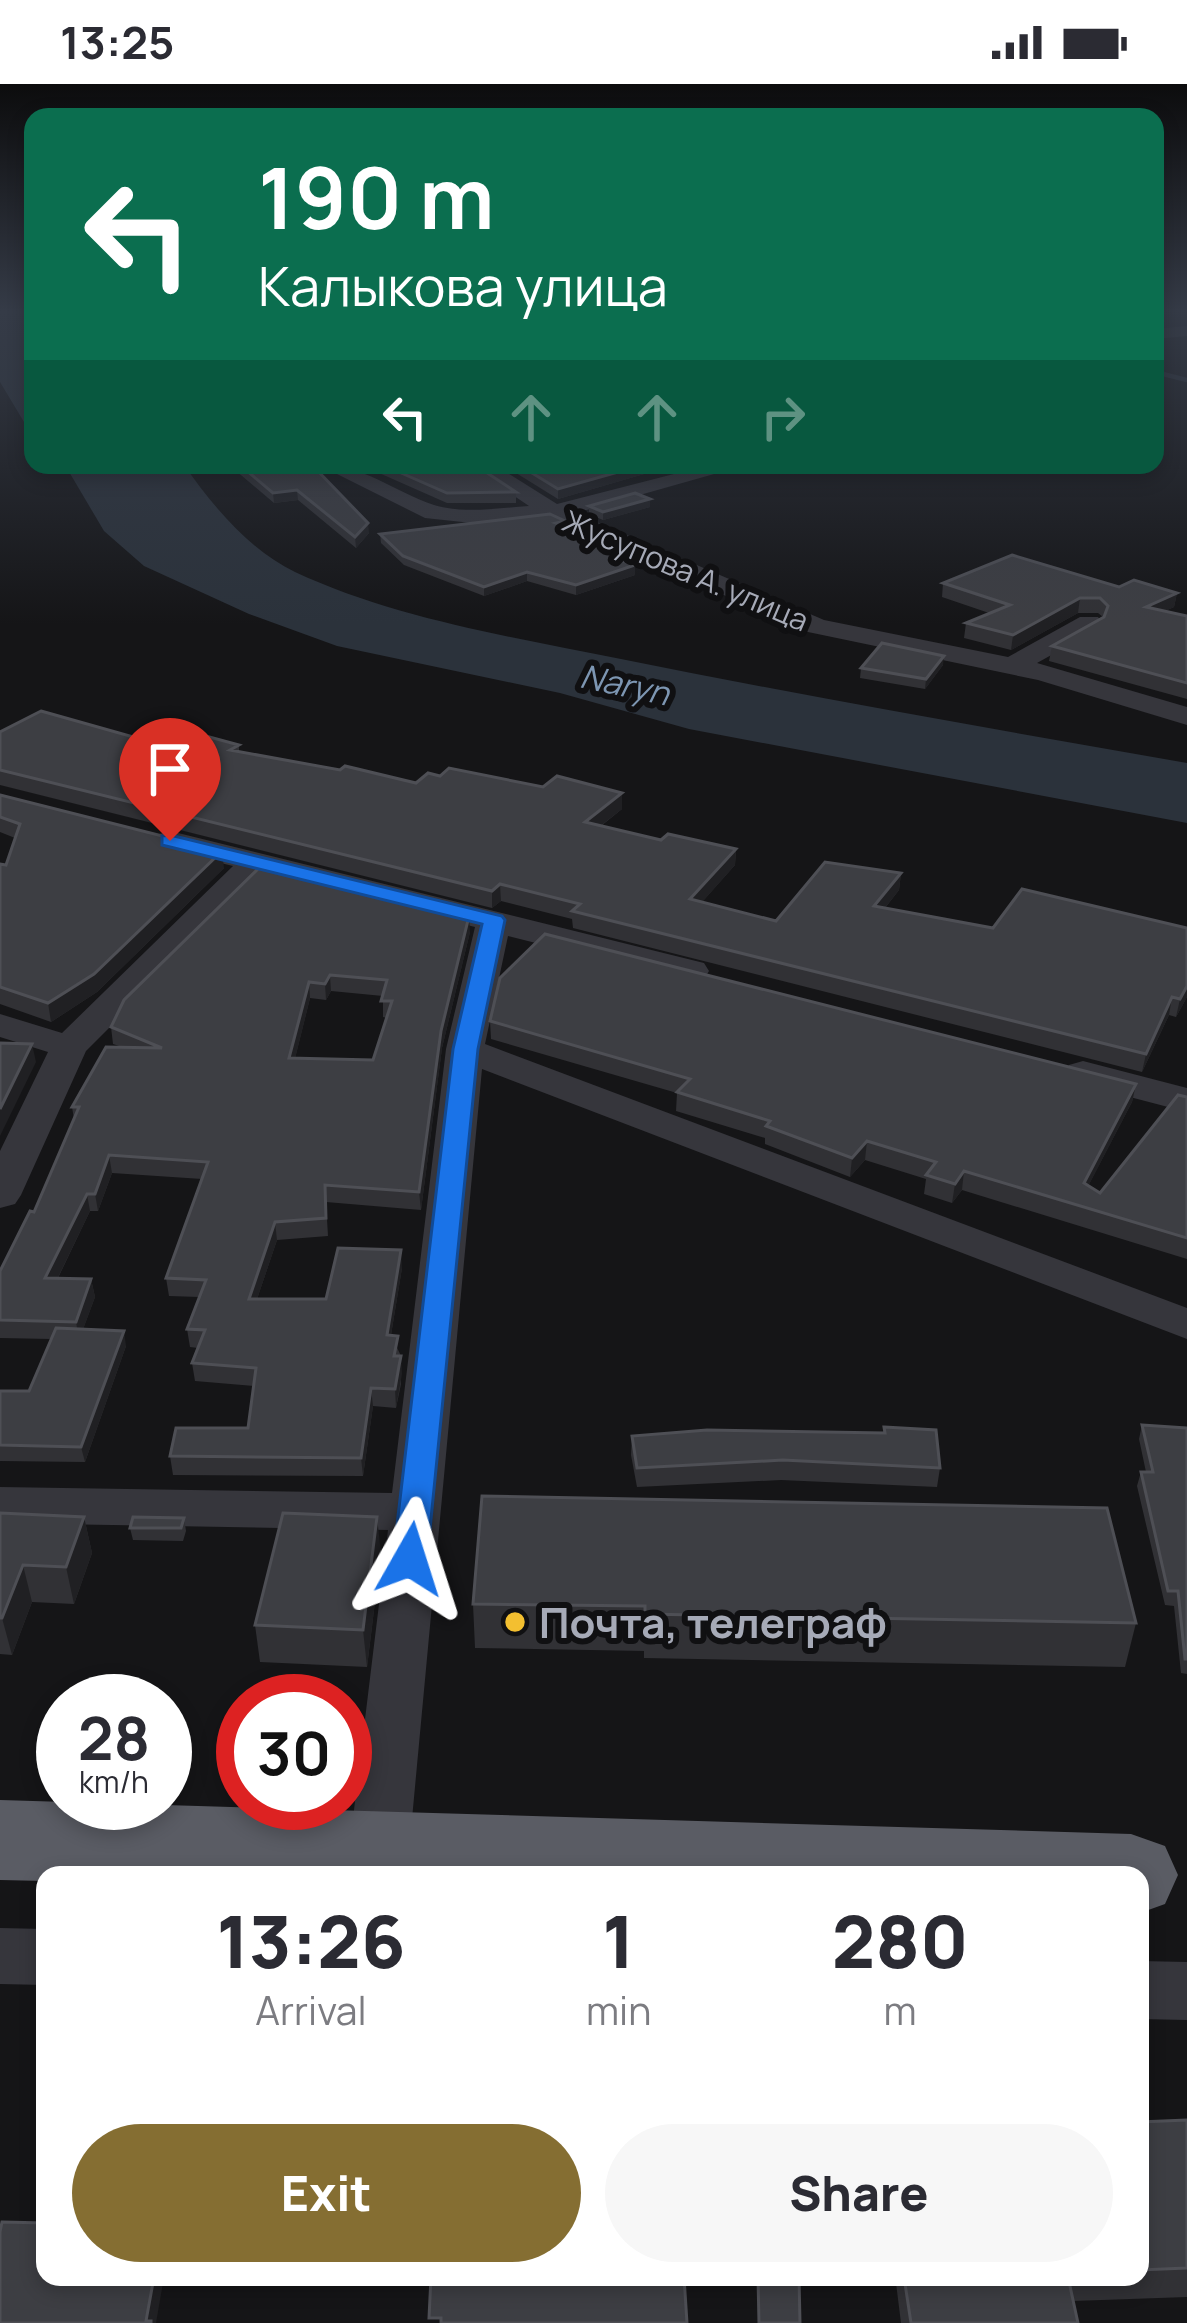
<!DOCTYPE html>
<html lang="en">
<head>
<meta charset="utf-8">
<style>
  :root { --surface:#fff; --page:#f7f7f7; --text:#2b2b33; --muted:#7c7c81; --accent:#856e32 }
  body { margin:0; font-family:Manrope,sans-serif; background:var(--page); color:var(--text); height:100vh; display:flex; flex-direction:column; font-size:45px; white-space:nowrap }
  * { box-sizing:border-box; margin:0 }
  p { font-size:39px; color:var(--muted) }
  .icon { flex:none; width:66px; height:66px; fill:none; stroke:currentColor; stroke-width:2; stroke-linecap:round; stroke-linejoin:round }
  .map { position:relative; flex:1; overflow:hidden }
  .side { position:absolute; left:36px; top:1782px; width:1113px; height:420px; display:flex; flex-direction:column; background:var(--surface); border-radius:24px; box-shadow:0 6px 18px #0003 }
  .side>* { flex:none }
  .top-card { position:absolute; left:24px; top:24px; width:1140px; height:366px; border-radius:24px; box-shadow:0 6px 18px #0003; background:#0b6e4f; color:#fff; overflow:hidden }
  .speed { position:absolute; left:36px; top:1590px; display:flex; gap:24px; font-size:60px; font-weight:700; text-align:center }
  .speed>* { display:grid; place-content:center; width:156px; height:156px; border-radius:50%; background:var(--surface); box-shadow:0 6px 18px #0003; line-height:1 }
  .speed small { font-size:30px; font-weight:400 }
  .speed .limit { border:18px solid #d22; background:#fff; color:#111 }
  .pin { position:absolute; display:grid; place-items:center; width:102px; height:102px; color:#fff; margin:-123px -51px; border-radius:50% 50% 50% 0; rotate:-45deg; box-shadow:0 0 12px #0007 }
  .pin .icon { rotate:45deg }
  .me { position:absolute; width:132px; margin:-66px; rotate:6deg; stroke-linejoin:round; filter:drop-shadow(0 0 9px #0008) }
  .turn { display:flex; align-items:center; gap:42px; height:252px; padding:0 36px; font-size:54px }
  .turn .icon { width:156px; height:156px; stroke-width:2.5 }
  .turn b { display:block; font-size:84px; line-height:102px }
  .lanes { display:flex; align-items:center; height:114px; padding:0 36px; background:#0003; justify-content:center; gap:60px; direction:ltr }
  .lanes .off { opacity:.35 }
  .eta { display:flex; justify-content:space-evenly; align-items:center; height:204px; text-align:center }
  .eta b { font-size:72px; font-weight:800; line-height:84px }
  .button { display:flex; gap:24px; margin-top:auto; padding:24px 36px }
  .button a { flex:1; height:138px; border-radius:72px; background:var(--accent); color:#fff; font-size:48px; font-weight:800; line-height:138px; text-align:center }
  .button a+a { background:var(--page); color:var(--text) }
  .status { display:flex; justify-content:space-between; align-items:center; height:84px; padding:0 60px; background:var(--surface); direction:ltr }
  .status svg { height:33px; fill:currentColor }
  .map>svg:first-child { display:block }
  .water { fill:#2b323b }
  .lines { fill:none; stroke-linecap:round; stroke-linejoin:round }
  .stream { stroke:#2b323b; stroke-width:4.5 }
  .minor { fill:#36363c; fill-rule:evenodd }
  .trunk { fill:#5a5c64; fill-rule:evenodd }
  .wall { fill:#313135; fill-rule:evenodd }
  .shaded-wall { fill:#202023 }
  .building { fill:#3d3e43; stroke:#4e4f55; stroke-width:3; fill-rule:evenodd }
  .route { fill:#1a73e8; stroke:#114b97; stroke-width:3 }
  .poi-dot { fill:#f3bf30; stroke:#101012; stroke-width:4.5 }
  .labels { text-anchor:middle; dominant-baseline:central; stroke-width:12; stroke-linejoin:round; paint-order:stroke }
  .far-street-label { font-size:30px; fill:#a6aab7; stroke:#101012 }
  .far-water-label { font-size:33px; font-style:italic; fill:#7d96b2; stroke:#101012 }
  .near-poi-label { font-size:42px; font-weight:bold; fill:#a6aab7; stroke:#101012; text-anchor:start }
</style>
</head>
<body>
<div class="status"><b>13:25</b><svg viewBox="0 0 49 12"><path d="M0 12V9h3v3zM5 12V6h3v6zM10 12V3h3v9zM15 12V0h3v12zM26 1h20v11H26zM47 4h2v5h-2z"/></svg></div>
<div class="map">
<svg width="1187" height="2239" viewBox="0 0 1187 2239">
  <rect width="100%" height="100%" fill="#151517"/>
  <g class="water">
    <path d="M 0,226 L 33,226 L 33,353 L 0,298 Z"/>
    <path d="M 65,381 L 184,381 C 213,422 249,466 295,488 C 396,535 513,553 621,575 C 809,613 998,646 1187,679 L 1187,739 L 689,645 L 560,609 L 337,562 L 249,530 L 144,482 L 104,447 Z"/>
  </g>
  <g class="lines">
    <path class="stream" d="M 1155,288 L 1187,296"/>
    <g class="minor">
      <path d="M 1187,242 L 1187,252 L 1155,255 L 1155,245 Z"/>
      <path d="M 319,381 C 366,381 392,407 434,421 C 463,430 500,424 529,422 L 469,381 L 495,381 L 557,420 L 709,381 L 746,381 L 576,429 L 824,536 L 1008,573 L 1080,533 L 1098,533 L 1102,539 L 1098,545 L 1037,579 L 1187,623 L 1187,641 L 1038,596 L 808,548 L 551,435 L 472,439 L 425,434 Z"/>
      <path d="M 170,747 L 704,879 L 709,887 L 704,895 L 691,898 L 508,852 L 485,960 L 1187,1224 L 1187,1255 L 482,985 L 409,1767 L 400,1785 L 384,1791 L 358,1785 L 349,1767 L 388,1446 L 0,1439 L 0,1403 L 392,1409 L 446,965 L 475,843 L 263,790 L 86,967 L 21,1111 L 15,1120 L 0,1124 L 0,1067 L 48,968 L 0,953 L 0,930 L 62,949 L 233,782 L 159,764 L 154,757 L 159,750 Z"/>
      <path d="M 1083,977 L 1187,1004 L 1187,1028 L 1069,997 L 1064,989 L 1069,981 Z"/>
      <path d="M 0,1844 L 45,1845 L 45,1901 L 0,1900 Z"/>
      <path d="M 1140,1877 L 1187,1878 L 1187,1936 L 1140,1935 Z"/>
    </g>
    <path class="trunk" d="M 0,1716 L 1131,1750 L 1165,1762 L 1178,1791 L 1165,1820 L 1140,1829 L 1140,1791 L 45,1791 L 45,1797 L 0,1796 Z"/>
  </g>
  <g class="wall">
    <path d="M 229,381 L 312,381 L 369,449 L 356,464 L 298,416 L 274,419 Z"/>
    <path d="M 361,381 L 475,381 L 516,408 L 516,419 L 447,419 Z"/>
    <path d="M 503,381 L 675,381 L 558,415 Z"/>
    <path d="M 650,415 L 650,423 L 603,436 L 589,430 L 589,422 Z"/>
    <path d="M 565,437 L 565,442 L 641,480 L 635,482 L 635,491 L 576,511 L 527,497 L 484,512 L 404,481 L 381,459 L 380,450 Z"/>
    <path d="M 943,499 L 1119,503 L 1177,509 L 1174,523 L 1165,527 L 1187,532 L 1187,615 L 1049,577 L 1052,562 L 1103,533 L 1098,529 L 1078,529 L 1011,566 L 964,554 L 966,539 L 989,529 L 942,513 Z"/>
    <path d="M 943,581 L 925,605 L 860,594 L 861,584 Z"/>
    <path d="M 0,648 L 158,660 L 239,661 L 239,668 L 416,699 L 622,725 L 601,742 L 661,756 L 736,765 L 735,781 L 702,818 L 776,837 L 901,789 L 899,806 L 885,824 L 993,844 L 1187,844 L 1187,913 L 1176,933 L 1169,931 L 1142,988 L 573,844 L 572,835 L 501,817 L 492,824 L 0,701 Z"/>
    <path d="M 0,711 L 224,784 L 97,908 L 51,938 L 0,920 L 0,780 L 6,781 L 15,754 L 0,748 Z"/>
    <path d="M 470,848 L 442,964 L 421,1126 L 326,1118 L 328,1152 L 277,1156 L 257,1215 L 326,1215 L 402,1184 L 391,1251 L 401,1272 L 401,1300 L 396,1324 L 373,1322 L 363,1392 L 173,1391 L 170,1372 L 248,1344 L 254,1302 L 195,1297 L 192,1279 L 198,1264 L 190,1263 L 187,1245 L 199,1213 L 169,1212 L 166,1194 L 202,1095 L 112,1089 L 98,1127 L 90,1127 L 58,1194 L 91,1195 L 95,1213 L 83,1245 L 126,1262 L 85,1378 L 0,1377 L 0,1307 L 29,1307 L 51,1255 L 0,1254 L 0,1187 L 34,1128 L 74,1035 L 72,1023 L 122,963 L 113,960 L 111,943 ZM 331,907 L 383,912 L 383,933 L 387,934 L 373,976 L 295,974 L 310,914 L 326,916 Z"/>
    <path d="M 490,937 L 1136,1000 L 1132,1018 L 1088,1102 L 1100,1109 L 1187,1013 L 1187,1175 L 962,1106 L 952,1119 L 924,1110 L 926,1095 L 865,1076 L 850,1093 L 765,1060 L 765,1054 L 676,1027 L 677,1009 L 491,955 Z"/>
    <path d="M 1142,1341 L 1187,1344 L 1187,1590 L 1181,1589 L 1174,1522 L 1165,1521 L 1137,1402 L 1141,1388 L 1146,1388 L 1139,1355 Z"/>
    <path d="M 884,1343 L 940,1384 L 937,1403 L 781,1396 L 637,1403 L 631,1371 L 632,1352 L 884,1349 Z"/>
    <path d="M 482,1412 L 1136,1539 L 1125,1583 L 644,1574 L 644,1567 L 475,1564 L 473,1520 Z"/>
    <path d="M 0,1429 L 84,1433 L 92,1469 L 74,1520 L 32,1518 L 12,1571 L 0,1570 Z"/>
    <path d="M 184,1434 L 186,1447 L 183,1457 L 133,1456 L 130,1444 Z"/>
    <path d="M 381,1469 L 367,1583 L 260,1578 L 255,1541 Z"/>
    <path d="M 1187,2036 L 1187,2213 L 1073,2217 L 1078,2239 L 901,2239 L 896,2199 L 897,2193 L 1140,2193 L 1140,2038 Z"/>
  </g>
  <g class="shaded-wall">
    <path d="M 643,381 L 675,381 L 558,415 L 558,405 Z"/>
    <path d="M 297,406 L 298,416 L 274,419 L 273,409 Z"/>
    <path d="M 650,415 L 650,423 L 603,436 L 603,428 Z"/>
    <path d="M 368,439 L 369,449 L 356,464 L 355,453 Z"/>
    <path d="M 641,470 L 641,480 L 635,482 L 635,491 L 576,511 L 576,501 Z"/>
    <path d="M 527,488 L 527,497 L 484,512 L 484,503 Z"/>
    <path d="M 1177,509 L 1174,523 L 1143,537 L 1146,523 Z"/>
    <path d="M 1080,514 L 1078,529 L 1011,566 L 1013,551 Z"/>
    <path d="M 944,572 L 943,581 L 925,605 L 926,595 Z"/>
    <path d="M 622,709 L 622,725 L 585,754 L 585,738 Z"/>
    <path d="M 736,765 L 735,781 L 689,833 L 690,815 Z"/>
    <path d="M 222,767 L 224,784 L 97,908 L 51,938 L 48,919 Z"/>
    <path d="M 901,789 L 899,806 L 873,839 L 874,822 Z"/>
    <path d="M 500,800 L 501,817 L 492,824 L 492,807 Z"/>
    <path d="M 469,832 L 470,848 L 442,964 L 421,1126 L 419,1108 L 441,947 Z"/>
    <path d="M 330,891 L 331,907 L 326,916 L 325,900 Z"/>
    <path d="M 309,898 L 310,914 L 291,991 L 289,974 Z"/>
    <path d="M 1187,902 L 1187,913 L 1176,933 L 1180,915 Z"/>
    <path d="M 1172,913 L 1169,931 L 1142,988 L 1146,970 Z"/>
    <path d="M 32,960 L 36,978 L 0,1052 L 0,1025 Z"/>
    <path d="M 1136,1000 L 1132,1018 L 1080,1118 L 1084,1099 Z"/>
    <path d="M 867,1057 L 865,1076 L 850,1093 L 852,1074 Z"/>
    <path d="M 109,1071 L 112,1089 L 98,1127 L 95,1110 Z"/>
    <path d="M 964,1087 L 962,1106 L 952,1119 L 955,1100 Z"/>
    <path d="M 87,1110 L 90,1127 L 49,1212 L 45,1194 Z"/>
    <path d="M 275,1138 L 277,1156 L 251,1233 L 249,1215 Z"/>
    <path d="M 401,1166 L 402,1184 L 388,1269 L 387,1251 Z"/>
    <path d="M 91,1195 L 95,1213 L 79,1256 L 76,1238 Z"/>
    <path d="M 124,1247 L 126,1262 L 85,1378 L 81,1363 Z"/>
    <path d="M 401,1272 L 402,1290 L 396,1324 L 395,1305 Z"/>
    <path d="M 371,1304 L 373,1322 L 363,1392 L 361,1374 Z"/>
    <path d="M 84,1433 L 92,1469 L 74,1520 L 66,1483 Z"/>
    <path d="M 377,1433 L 381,1469 L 367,1583 L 363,1546 Z"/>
    <path d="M 23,1481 L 32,1518 L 12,1571 L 2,1534 Z"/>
    <path d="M 154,2193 L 164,2193 L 156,2239 L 147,2239 Z"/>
  </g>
  <g class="building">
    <path d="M 240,381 L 312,381 L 368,439 L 355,453 L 297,406 L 273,409 Z"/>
    <path d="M 383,381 L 475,381 L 516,408 L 447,409 Z"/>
    <path d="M 519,381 L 643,381 L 558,405 Z"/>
    <path d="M 635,409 L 650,415 L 603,428 L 589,422 Z"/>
    <path d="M 550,430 L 565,437 L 556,439 L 641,470 L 623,477 L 635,481 L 576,501 L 527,488 L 484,503 L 403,472 L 380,450 Z"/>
    <path d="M 1012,471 L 1119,503 L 1134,496 L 1177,509 L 1146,523 L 1187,532 L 1187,599 L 1052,562 L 1104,533 L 1108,522 L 1100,514 L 1080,514 L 1013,551 L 966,539 L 1010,521 L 943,499 Z"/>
    <path d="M 882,559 L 944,572 L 926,595 L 861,584 Z"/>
    <path d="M 41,627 L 158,660 L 184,646 L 239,661 L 230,666 L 340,686 L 345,682 L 416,699 L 428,689 L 440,692 L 449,684 L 543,703 L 557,692 L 622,709 L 585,738 L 661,756 L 668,750 L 736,765 L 690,815 L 776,837 L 825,778 L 901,789 L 874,822 L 993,844 L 1022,805 L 1187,844 L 1187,902 L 1180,915 L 1172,913 L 1146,970 L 572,827 L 580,820 L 500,800 L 492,807 L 0,686 L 0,648 Z"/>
    <path d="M 0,711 L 222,767 L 94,890 L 48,919 L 0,903 L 0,780 L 6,781 L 20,740 L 0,733 Z"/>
    <path d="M 263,780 L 469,832 L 441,947 L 419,1108 L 325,1101 L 326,1134 L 275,1138 L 249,1215 L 326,1215 L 338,1164 L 401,1166 L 387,1251 L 398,1252 L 394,1272 L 401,1272 L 399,1282 L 395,1305 L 371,1304 L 361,1374 L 170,1372 L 176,1344 L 248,1344 L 256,1284 L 192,1279 L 205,1246 L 187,1245 L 206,1196 L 166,1194 L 208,1078 L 109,1071 L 95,1110 L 87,1110 L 45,1194 L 91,1195 L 76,1238 L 0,1236 L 0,1187 L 30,1127 L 34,1128 L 79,1023 L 72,1023 L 106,963 L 162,964 L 111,943 L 124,916 ZM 330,891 L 387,896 L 381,917 L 392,917 L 373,976 L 289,974 L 309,898 L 325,900 Z"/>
    <path d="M 545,850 L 1136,1000 L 1084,1099 L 1100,1109 L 1178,1011 L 1187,1013 L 1187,1154 L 964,1087 L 955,1100 L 926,1091 L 936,1078 L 867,1057 L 852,1074 L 766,1042 L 770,1037 L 677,1008 L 690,995 L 490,937 L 500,894 Z"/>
    <path d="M 0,959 L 32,960 L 0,1025 Z"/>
    <path d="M 56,1244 L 124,1247 L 81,1363 L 0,1361 L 0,1307 L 29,1307 Z"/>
    <path d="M 1142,1341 L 1187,1344 L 1187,1575 L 1185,1575 L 1178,1507 L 1168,1507 L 1141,1388 L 1153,1388 Z"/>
    <path d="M 884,1343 L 936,1346 L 940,1384 L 783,1376 L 637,1384 L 632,1352 L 707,1346 L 885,1349 Z"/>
    <path d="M 482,1412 L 1107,1424 L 1136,1539 L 645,1530 L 645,1522 L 473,1520 Z"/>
    <path d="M 0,1429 L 84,1433 L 66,1483 L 23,1481 L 2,1534 L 0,1534 Z"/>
    <path d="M 283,1429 L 377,1433 L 363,1546 L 255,1541 Z"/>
    <path d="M 133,1433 L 184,1434 L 181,1444 L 130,1444 Z"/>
    <path d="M 1187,2036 L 1187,2184 L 1140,2186 L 1140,2038 Z"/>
    <path d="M 2,2138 L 45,2139 L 45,2193 L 154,2193 L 146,2237 L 151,2237 L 151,2239 L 0,2239 L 0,2148 Z"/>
    <path d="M 431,2193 L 684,2193 L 687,2239 L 441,2239 L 441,2234 L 429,2234 Z"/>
    <path d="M 758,2193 L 799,2193 L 800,2239 L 759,2239 Z"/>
    <path d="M 904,2193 L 1068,2193 L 1078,2239 L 911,2239 Z"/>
  </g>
  <linearGradient id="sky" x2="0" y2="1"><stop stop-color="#0c0c0d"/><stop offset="0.42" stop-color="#353b47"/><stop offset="1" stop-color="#353b47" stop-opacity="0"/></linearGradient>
  <rect width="1187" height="540" fill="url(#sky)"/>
  <path class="route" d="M 170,751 L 502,832 L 505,836 L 478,965 L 427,1475 L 422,1484 L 410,1487 L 398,1484 L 393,1475 L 453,965 L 482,840 L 162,761 L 162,752 Z"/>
  <circle class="poi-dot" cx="515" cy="1538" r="12"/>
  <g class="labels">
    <g class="far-street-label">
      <text transform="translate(686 486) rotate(23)">Жусупова А. улица</text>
    </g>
    <g class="far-water-label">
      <text transform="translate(625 600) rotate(12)">Naryn</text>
    </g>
    <g class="near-poi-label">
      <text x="539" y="1538">Почта, телеграф</text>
    </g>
  </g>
</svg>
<div class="speed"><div>28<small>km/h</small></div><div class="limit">30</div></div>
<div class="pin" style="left:170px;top:757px;background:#d93025"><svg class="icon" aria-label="arrive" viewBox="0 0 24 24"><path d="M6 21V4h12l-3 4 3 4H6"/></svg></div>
<svg class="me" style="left:410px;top:1475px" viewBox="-20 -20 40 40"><path d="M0-17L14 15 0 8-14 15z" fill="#1a73e8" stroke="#fff" stroke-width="4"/></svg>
<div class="top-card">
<div class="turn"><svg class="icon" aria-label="left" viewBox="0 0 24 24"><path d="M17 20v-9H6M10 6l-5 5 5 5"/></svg><div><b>190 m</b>Калыкова улица</div></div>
<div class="lanes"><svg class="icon" aria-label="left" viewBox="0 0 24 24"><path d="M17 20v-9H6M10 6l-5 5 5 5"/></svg><svg class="icon off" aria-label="ahead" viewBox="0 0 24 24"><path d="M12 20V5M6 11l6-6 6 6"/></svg><svg class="icon off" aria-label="ahead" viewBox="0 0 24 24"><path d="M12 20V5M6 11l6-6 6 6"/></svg><svg class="icon off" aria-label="right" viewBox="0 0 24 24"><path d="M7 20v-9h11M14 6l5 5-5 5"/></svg></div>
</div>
<section class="side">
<div class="eta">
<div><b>13:26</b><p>Arrival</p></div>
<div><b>1</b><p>min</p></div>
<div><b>280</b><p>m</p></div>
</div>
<div class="button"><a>Exit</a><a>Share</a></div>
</section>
</div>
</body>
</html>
